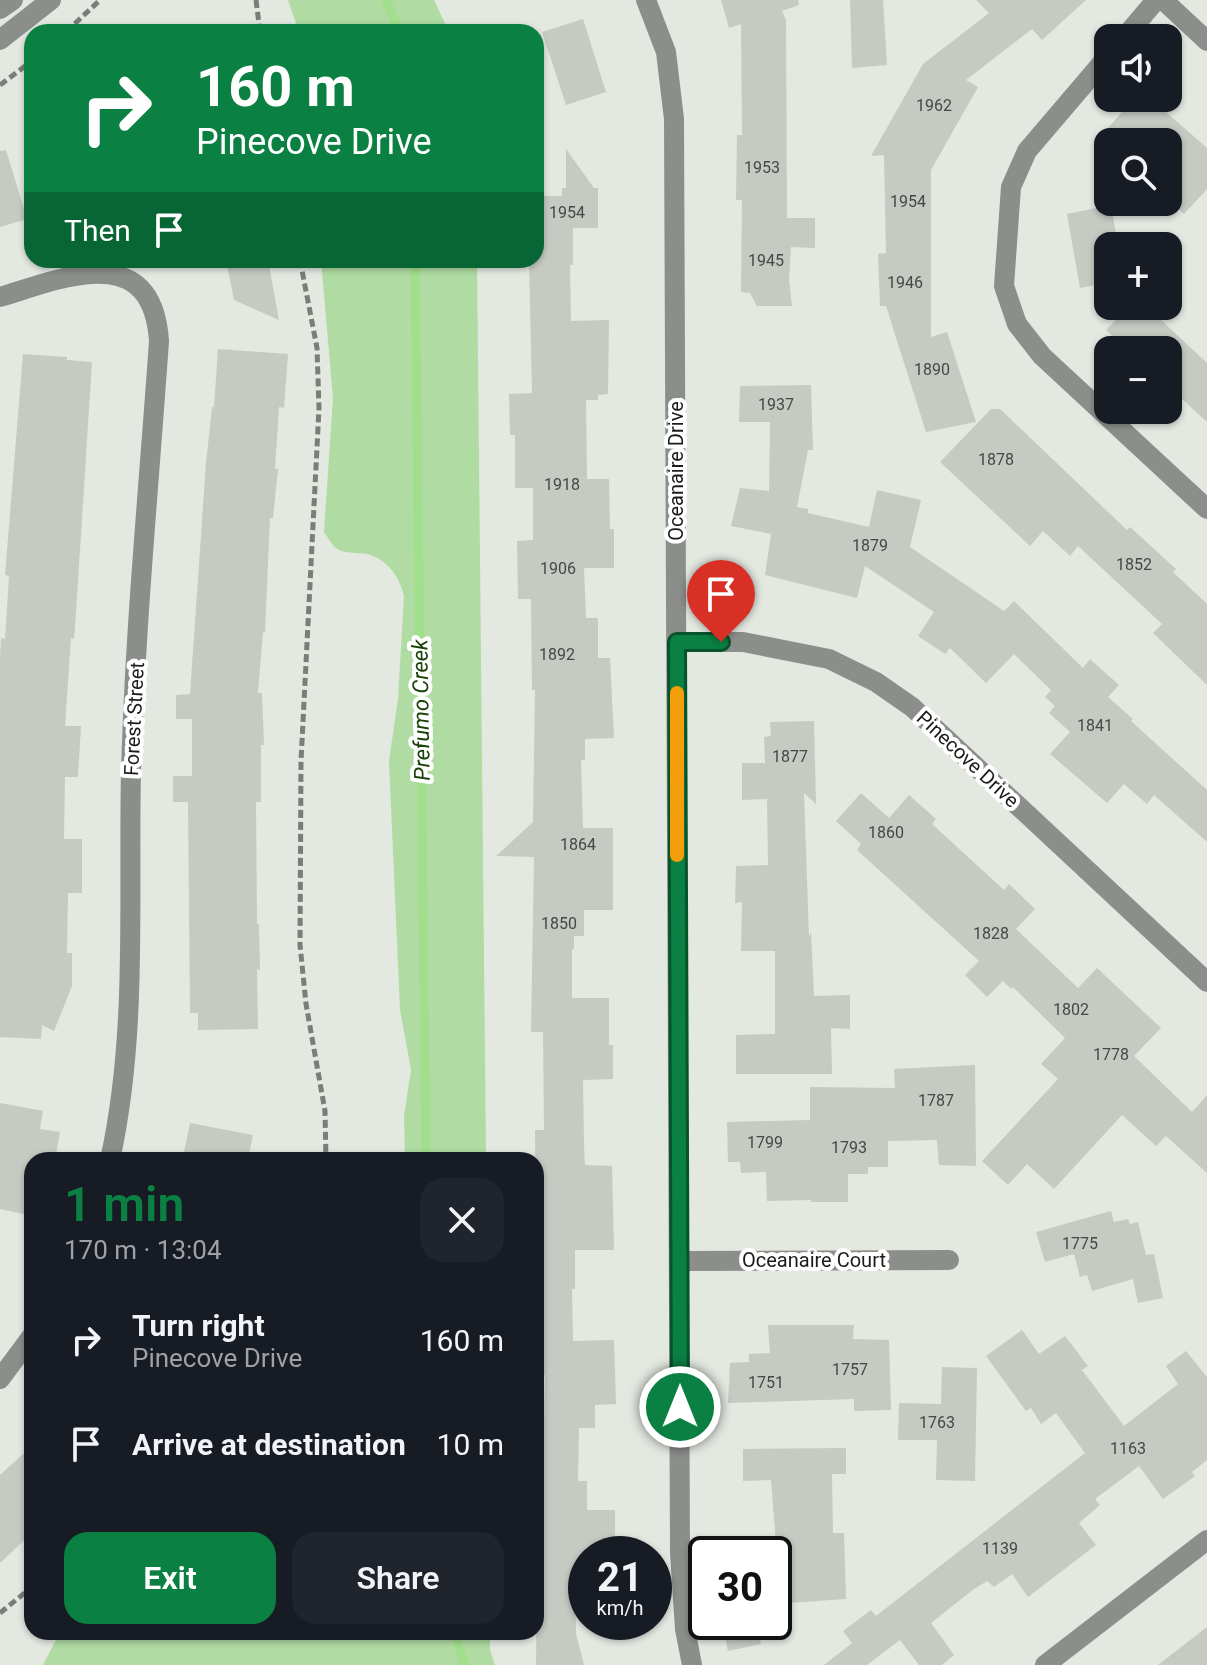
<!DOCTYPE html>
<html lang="en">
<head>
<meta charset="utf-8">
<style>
  :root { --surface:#171b24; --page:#20242c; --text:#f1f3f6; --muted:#9ea1a6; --accent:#0b8043 }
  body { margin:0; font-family:Roboto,sans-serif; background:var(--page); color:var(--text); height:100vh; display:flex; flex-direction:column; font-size:30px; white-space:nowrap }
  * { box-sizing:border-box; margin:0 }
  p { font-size:26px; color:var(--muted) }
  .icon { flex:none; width:44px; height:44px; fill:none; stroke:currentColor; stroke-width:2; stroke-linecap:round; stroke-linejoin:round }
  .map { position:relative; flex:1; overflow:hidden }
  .details { position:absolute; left:24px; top:1152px; width:520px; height:488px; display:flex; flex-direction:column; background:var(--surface); border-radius:24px; box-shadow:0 2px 6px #0004 }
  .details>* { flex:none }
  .guide { position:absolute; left:24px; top:24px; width:520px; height:244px; border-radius:24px; box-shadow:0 2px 6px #0004; background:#0b8043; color:#fff; overflow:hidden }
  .controls { position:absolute; left:1094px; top:24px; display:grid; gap:16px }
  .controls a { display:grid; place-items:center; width:88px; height:88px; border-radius:16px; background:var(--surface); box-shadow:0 2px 6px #0004; font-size:40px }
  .speed { position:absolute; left:568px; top:1536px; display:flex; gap:16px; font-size:40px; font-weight:700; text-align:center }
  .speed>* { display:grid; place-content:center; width:104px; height:104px; border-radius:50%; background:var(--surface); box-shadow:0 2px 6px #0004; line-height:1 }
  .speed small { font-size:20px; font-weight:400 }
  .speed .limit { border:4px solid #111; border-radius:12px; background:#fff; color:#111 }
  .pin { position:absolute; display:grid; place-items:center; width:68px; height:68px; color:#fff; margin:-82px -34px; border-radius:50% 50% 50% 0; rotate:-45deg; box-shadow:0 0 8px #0007 }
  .pin .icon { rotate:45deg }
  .me { position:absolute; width:88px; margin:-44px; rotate:0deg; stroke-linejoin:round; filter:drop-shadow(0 0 6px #0008) }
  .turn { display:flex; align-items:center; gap:28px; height:168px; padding:0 40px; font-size:36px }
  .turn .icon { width:104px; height:104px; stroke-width:2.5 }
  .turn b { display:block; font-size:56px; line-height:68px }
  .then { display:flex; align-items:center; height:76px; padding:0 40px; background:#0003; gap:16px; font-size:30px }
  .round { display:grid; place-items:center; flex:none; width:84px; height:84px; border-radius:24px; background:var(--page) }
  .headline { display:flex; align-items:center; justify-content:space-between; height:136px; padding:0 40px }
  h1 { font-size:48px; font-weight:600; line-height:60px; color:var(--accent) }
  .primary-button { display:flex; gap:16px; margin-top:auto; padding:16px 40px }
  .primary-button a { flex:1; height:92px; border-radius:24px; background:var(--accent); color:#fff; font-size:32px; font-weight:600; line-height:92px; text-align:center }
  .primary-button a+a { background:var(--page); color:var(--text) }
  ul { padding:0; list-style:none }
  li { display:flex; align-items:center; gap:24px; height:104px; padding:0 40px }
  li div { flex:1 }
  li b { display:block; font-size:30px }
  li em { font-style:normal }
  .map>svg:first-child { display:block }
  .green { fill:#b0dba2 }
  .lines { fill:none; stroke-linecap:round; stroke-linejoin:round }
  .stream { stroke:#a1df8c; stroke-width:9 }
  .building { fill:#c5cac3 }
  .path { stroke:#7a7d78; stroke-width:5; stroke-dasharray:8 4; stroke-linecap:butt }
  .minor { stroke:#8c8e8c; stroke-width:20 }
  .tertiary { stroke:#8c8e8c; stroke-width:20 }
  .route-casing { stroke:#07532c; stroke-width:20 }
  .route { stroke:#0b8043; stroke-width:14 }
  .slow { stroke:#f59e0b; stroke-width:14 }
  .labels { text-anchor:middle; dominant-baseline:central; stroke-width:8; stroke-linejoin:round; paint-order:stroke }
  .number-label { font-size:16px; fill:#454844 }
  .street-label { font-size:20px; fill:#1a1c19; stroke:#fff }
  .water-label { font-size:22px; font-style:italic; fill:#194108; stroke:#fff }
</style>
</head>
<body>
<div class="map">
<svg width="1207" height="1665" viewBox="0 0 1207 1665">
  <rect width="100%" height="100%" fill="#e3e8e1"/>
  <g class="green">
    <path d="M 288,0 L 434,0 L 449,32 L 299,32 Z"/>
    <path d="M 321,260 L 477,260 L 486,1160 L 405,1160 L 404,1116 L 411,1070 L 400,1009 L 389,761 L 398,699 L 404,596 C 400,577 387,559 367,554 C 357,552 345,555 336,548 C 331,544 328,537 324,532 L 333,398 Z"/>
    <path d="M 60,1632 L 490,1632 L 490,1650 L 495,1665 L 43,1665 Z"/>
  </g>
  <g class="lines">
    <g class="stream">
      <path d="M 386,0 L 400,32"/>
      <path d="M 415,260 L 426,1160"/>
      <path d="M 454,1632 L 465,1665"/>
    </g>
  </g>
  <g class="building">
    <path d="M 721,0 L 798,0 L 799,5 L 782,11 L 786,20 L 787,218 L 815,218 L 815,248 L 791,247 L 789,279 L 792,306 L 757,306 L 750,293 L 741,292 L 742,200 L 736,200 L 737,135 L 742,135 L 741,24 L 729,28 Z"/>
    <path d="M 850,0 L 883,0 L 887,65 L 852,68 Z"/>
    <path d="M 976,0 L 1086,0 L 1042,40 L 1032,29 L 966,80 L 978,87 L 931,170 L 931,337 L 947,332 L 976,422 L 926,432 L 886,306 L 880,306 L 878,254 L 886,253 L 884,155 L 871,156 L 923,64 L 989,13 Z"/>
    <path d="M 583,19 L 606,92 L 566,105 L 542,32 Z"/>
    <path d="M 1134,98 L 1150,98 L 1207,148 L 1207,189 L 1184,214 L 1168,199 L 1168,142 L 1124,142 L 1108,128 Z"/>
    <path d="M 566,149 L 594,188 L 598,188 L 598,228 L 573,228 L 573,265 L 570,265 L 571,321 L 609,320 L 608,394 L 598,395 L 598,400 L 586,400 L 587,479 L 609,479 L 610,529 L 614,529 L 614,568 L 584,568 L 586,618 L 598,618 L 598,658 L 610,658 L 614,738 L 585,739 L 585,760 L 581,760 L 583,828 L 613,828 L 613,910 L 584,910 L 584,936 L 574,936 L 574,949 L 572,949 L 572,998 L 609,998 L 609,1045 L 613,1045 L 613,1079 L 583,1080 L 584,1145 L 585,1165 L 612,1166 L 614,1250 L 575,1250 L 575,1289 L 572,1289 L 573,1341 L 614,1340 L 616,1404 L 595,1405 L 595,1428 L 579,1428 L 578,1481 L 587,1481 L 587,1510 L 615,1510 L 615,1546 L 586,1547 L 586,1592 L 575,1593 L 576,1634 L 584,1665 L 536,1665 L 538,1471 L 543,1471 L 545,1375 L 536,1375 L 535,1130 L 544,1130 L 543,1032 L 531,1032 L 534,857 L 496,856 L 533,822 L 535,690 L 532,690 L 531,599 L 518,599 L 517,541 L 533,540 L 533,488 L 515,488 L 515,435 L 510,435 L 509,394 L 532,393 L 529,260 L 536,260 L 536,196 L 562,196 L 562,188 L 566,188 Z"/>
    <path d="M 6,150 L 27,219 L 0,227 L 0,151 Z"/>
    <path d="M 1111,205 L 1118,246 L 1108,246 L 1108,283 L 1080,288 L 1067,214 Z"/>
    <path d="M 226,260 L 268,260 L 279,320 L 234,300 Z"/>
    <path d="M 1129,306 L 1146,306 L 1207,363 L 1207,422 L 1168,386 L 1168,350 L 1128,350 L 1106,330 Z"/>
    <path d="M 218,349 L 288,354 L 284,408 L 279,407 L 275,469 L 278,469 L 273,518 L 270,518 L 265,632 L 263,632 L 258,693 L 262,693 L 264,745 L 261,745 L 261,802 L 256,802 L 257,924 L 259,924 L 260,970 L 257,969 L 258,1029 L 198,1030 L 198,1013 L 190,1013 L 188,802 L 173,802 L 173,776 L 192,776 L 192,719 L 176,719 L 176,695 L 190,694 L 206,463 L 212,407 L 214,407 Z"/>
    <path d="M 23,354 L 67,357 L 67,360 L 92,362 L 76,613 L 74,639 L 71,638 L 65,726 L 81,726 L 78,777 L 65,777 L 64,839 L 82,839 L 82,893 L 68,893 L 67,953 L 72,953 L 72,986 L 54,1031 L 42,1025 L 41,1039 L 0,1037 L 0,657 L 1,638 L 5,639 L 9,576 L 5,575 Z"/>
    <path d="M 811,385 L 813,450 L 808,450 L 797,507 L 808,509 L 808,513 L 869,527 L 877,490 L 921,500 L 910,547 L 1004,611 L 1014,601 L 1083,668 L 1090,659 L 1119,685 L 1108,697 L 1133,719 L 1131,721 L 1207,790 L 1207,842 L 1154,795 L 1147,804 L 1124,784 L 1107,803 L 1050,754 L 1070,732 L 1049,713 L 1055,706 L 1045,697 L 1051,690 L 1014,654 L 986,683 L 950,648 L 945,654 L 918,636 L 934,612 L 865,566 L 857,598 L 765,575 L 771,534 L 731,526 L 740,488 L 769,491 L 770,422 L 739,422 L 740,386 Z"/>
    <path d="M 991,409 L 1000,409 L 1127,530 L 1130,527 L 1176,569 L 1173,572 L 1207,604 L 1207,685 L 1153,633 L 1162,624 L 1078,546 L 1070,556 L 1043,531 L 1030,546 L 940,462 Z"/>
    <path d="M 814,721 L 816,804 L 804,793 L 809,937 L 811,932 L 814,996 L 850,995 L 850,1029 L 831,1028 L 832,1074 L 736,1074 L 736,1035 L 775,1034 L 775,951 L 741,951 L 742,902 L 735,903 L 736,866 L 768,865 L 767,799 L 742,800 L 742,763 L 765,763 L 764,737 L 771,736 L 770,722 Z"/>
    <path d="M 861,793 L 889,818 L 909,795 L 936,819 L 932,824 L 1004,890 L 1009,884 L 1035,909 L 1016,929 L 1078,988 L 1097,968 L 1161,1028 L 1134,1056 L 1192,1112 L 1207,1095 L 1207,1173 L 1166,1136 L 1156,1146 L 1122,1115 L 1054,1189 L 1027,1164 L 1008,1185 L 982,1161 L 1058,1079 L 1041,1064 L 1065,1038 L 1013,987 L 1011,989 L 1003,981 L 987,997 L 965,975 L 979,961 L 857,850 L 861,844 L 836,821 Z"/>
    <path d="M 975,1065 L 976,1166 L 939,1165 L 937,1140 L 888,1141 L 888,1167 L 868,1167 L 868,1174 L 848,1174 L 848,1202 L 811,1202 L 811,1200 L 767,1201 L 766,1172 L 741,1173 L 740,1162 L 728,1162 L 727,1122 L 810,1120 L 810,1087 L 895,1088 L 894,1069 Z"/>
    <path d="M 0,1103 L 43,1111 L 40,1129 L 60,1132 L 55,1160 L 32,1160 L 32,1216 L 0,1209 Z"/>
    <path d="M 190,1123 L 253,1135 L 248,1160 L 200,1160 L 200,1155 L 184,1152 Z"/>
    <path d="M 1111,1211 L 1114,1222 L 1128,1219 L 1130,1224 L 1138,1222 L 1146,1255 L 1154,1254 L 1163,1298 L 1138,1303 L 1133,1279 L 1092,1291 L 1087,1275 L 1080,1277 L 1074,1254 L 1045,1262 L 1036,1232 Z"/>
    <path d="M 768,1325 L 854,1325 L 853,1339 L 889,1340 L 891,1410 L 854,1411 L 854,1399 L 728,1403 L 730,1363 L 749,1362 L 749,1354 L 770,1353 Z"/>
    <path d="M 1022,1330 L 1039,1354 L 1065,1336 L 1088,1366 L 1082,1370 L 1124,1426 L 1178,1384 L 1166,1366 L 1186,1351 L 1207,1377 L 1207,1460 L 1192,1472 L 1195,1476 L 1163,1499 L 1139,1466 L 1095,1499 L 1100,1505 L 1079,1523 L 1096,1545 L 1028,1597 L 1012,1574 L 994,1587 L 987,1581 L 974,1589 L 931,1623 L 954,1655 L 942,1665 L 919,1665 L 900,1640 L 867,1665 L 824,1665 L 852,1643 L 843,1631 L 871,1610 L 876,1616 L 1085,1453 L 1056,1413 L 1041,1424 L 1031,1408 L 1026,1411 L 986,1356 Z"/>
    <path d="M 942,1367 L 977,1368 L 975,1481 L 936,1480 L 937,1440 L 898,1440 L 899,1403 L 941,1404 Z"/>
    <path d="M 32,1446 L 32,1533 L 0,1563 L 0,1475 Z"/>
    <path d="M 846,1448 L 846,1474 L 832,1474 L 833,1533 L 844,1533 L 846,1599 L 774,1604 L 774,1571 L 778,1571 L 771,1480 L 743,1481 L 743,1449 Z"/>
    <path d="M 722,1622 L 756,1622 L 761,1644 L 728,1651 Z"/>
    <path d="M 1207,1627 L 1207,1665 L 1158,1665 Z"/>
  </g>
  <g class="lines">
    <g class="path">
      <path d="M 256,0 L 260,32"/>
      <path d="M 66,32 L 100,0"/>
      <path d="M 281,32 L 291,25"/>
      <path d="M 0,85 L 32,61"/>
      <path d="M 300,260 L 317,348 L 319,408 L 301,761 L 300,945 L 306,1004 L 325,1111 L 326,1160"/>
      <path d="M 0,1613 L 32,1587"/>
    </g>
    <g class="minor">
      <path d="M 646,0 L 666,52 L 674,119 L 680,1553 L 685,1629 L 692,1665"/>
      <path d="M 1163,0 L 1207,41"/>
      <path d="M 1124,38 L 1156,0"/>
      <path d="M 1108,56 L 1027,151 L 1011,187 L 1004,286 L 1017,324 L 1042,356 L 1207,509"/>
      <path d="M 0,297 C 61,279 152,238 159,341 C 149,485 135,628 131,772 C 128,901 138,1033 110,1160"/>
      <path d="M 677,642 L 743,642 L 829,659 L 876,682 L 912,707 L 1207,982"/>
      <path d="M 679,1261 L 949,1260"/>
      <path d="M 0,1379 L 32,1336"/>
      <path d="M 1045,1665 L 1207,1540"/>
    </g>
    <g class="tertiary">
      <path d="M 0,9 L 13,0"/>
      <path d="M 0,40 L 51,0"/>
    </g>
  </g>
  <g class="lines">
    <defs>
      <path id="route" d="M 680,1407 L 677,642 L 721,642"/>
    </defs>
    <use href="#route" class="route-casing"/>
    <use href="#route" class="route"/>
    <path class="slow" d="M 677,693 L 677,855"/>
  </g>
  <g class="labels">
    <g class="number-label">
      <text x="934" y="105">1962</text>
      <text x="762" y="167">1953</text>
      <text x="908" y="201">1954</text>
      <text x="567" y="212">1954</text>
      <text x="766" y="260">1945</text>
      <text x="905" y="282">1946</text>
      <text x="932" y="369">1890</text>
      <text x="776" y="404">1937</text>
      <text x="996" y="459">1878</text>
      <text x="562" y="484">1918</text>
      <text x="870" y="545">1879</text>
      <text x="1134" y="564">1852</text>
      <text x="558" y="568">1906</text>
      <text x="557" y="654">1892</text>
      <text x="1095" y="725">1841</text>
      <text x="790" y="756">1877</text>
      <text x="886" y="832">1860</text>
      <text x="578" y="844">1864</text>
      <text x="559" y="923">1850</text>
      <text x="991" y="933">1828</text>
      <text x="1071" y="1009">1802</text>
      <text x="1111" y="1054">1778</text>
      <text x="936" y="1100">1787</text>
      <text x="765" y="1142">1799</text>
      <text x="849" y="1147">1793</text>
      <text x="1080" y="1243">1775</text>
      <text x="850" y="1369">1757</text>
      <text x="766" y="1382">1751</text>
      <text x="937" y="1422">1763</text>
      <text x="1128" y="1448">1163</text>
      <text x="1000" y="1548">1139</text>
    </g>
    <g class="street-label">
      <text transform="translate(676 471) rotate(-90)">Oceanaire Drive</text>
      <text transform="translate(134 719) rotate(-87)">Forest Street</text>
      <text transform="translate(968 759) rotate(43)">Pinecove Drive</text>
      <text x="814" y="1260">Oceanaire Court</text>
    </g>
    <g class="water-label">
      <text transform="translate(421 710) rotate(-91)">Prefumo Creek</text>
    </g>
  </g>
</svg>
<div class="controls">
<a><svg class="icon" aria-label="sound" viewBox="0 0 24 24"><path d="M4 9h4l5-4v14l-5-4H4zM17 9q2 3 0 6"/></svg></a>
<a><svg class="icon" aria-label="search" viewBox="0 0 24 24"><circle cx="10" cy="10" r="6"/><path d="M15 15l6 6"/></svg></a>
<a>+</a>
<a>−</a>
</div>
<div class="speed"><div>21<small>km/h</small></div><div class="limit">30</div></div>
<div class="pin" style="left:721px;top:642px;background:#d93025"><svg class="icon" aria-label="arrive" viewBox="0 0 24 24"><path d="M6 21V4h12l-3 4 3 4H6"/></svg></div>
<svg class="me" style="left:680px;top:1407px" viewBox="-20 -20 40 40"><circle r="17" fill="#0b8043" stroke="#fff" stroke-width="3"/><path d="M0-11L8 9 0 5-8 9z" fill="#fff"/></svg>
<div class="guide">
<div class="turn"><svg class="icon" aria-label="right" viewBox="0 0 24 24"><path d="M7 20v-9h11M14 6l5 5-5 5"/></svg><div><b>160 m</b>Pinecove Drive</div></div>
<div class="then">Then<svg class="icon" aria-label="arrive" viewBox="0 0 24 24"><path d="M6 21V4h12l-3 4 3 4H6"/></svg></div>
</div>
<section class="details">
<div class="headline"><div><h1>1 min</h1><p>170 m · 13:04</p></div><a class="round"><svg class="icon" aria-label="close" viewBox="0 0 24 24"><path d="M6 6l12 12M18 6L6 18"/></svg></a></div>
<ul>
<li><svg class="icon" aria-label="right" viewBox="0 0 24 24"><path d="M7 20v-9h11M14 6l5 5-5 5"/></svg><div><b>Turn right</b><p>Pinecove Drive</p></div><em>160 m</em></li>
<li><svg class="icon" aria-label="arrive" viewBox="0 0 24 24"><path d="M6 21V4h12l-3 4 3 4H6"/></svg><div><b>Arrive at destination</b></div><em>10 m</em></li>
</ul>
<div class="primary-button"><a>Exit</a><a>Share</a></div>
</section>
</div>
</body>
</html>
